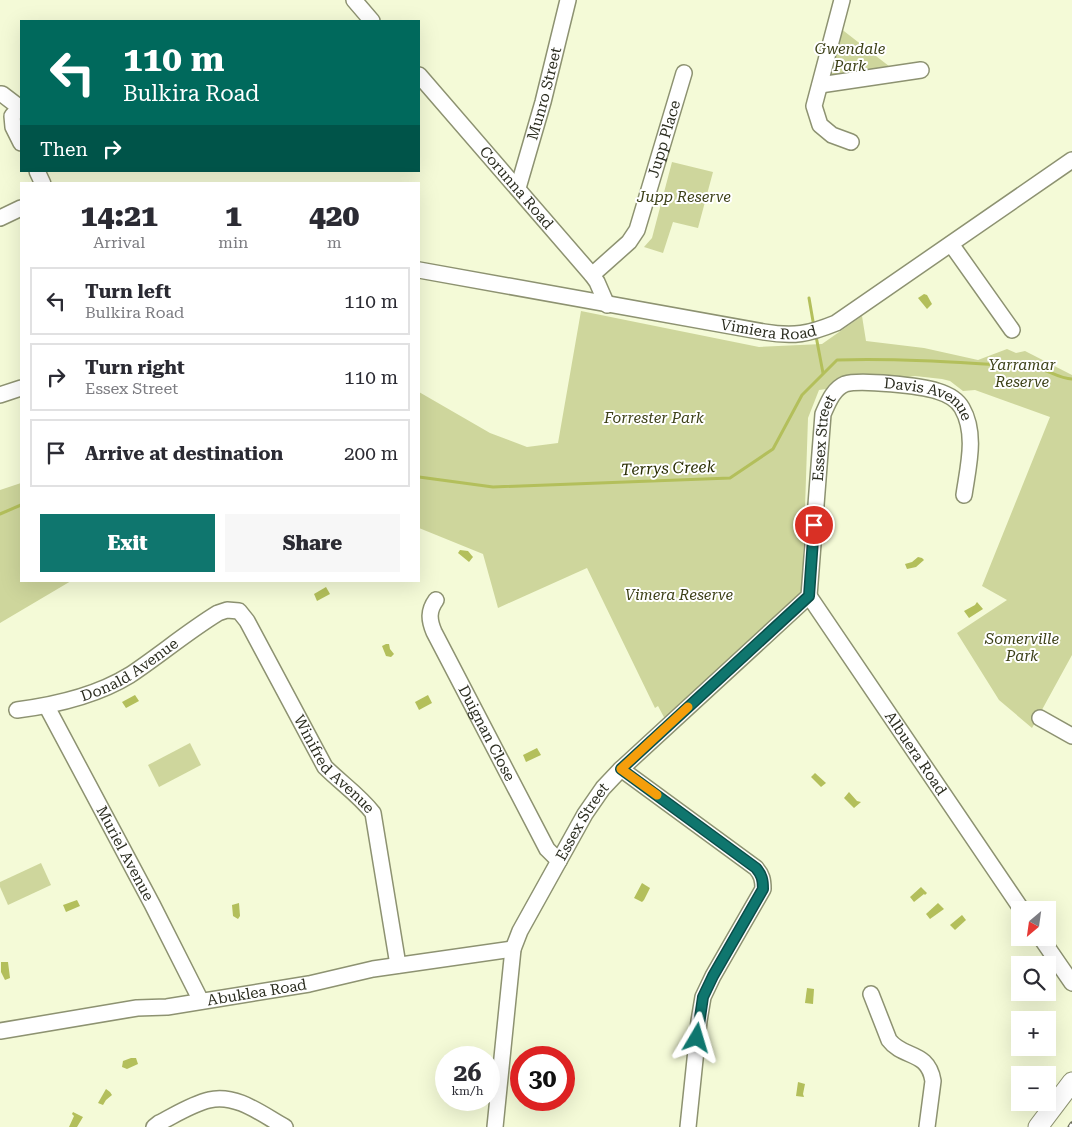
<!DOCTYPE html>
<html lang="en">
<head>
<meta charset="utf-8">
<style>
  :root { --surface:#fff; --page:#f7f7f7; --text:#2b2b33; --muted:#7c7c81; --line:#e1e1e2; --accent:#0f766e }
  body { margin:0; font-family:"Roboto Serif",serif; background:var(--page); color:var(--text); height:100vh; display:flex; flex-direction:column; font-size:19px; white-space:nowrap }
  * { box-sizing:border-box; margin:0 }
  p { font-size:16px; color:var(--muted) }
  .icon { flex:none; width:28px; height:28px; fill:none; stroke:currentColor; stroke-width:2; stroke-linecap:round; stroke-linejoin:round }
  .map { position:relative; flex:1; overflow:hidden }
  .sheet { position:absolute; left:20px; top:182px; width:400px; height:400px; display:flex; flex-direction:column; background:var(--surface); border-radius:0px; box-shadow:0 5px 20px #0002 }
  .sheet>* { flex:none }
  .banner { position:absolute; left:20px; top:20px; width:400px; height:152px; border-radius:0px; box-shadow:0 5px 20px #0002; background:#00695c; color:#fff; overflow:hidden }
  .needle { width:32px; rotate:209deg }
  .buttons { position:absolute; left:1011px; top:901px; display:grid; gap:10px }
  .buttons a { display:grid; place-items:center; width:45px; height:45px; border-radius:0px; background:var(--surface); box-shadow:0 5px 20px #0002; font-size:25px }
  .speed { position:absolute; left:435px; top:1046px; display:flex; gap:10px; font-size:25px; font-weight:700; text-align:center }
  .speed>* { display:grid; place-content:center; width:65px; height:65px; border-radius:50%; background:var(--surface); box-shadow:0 5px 20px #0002; line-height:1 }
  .speed small { font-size:12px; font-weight:400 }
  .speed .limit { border:8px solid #d22; background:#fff; color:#111 }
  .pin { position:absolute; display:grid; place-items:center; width:42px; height:42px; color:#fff; margin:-21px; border:2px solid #fff; border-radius:50%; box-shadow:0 1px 5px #0007 }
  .me { position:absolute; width:55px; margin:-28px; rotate:7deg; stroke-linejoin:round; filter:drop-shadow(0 0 4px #0008) }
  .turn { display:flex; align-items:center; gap:18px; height:105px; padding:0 20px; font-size:22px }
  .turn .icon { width:65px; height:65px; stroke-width:2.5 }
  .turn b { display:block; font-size:35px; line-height:42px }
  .then { display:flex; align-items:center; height:48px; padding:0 20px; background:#0003; gap:10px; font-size:19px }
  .eta { display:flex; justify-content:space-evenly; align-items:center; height:85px; text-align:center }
  .eta b { font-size:30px; font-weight:800; line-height:35px }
  .button { display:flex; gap:10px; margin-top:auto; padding:10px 20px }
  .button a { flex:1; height:58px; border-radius:0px; background:var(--accent); color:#fff; font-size:20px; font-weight:800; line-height:58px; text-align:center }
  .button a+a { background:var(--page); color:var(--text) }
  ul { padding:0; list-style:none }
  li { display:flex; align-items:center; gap:15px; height:68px; margin:0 10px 8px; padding:0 10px; border:2px solid var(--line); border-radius:0px }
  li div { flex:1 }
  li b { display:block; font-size:19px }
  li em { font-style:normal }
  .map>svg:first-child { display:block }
  .green { fill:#ced69c }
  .water { fill:#b3bf5b }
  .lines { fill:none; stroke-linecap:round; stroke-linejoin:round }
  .stream { stroke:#b3bf5b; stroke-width:3 }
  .minor-casing { stroke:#8d9271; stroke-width:18 }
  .major-casing { stroke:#8d9271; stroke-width:21 }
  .minor { stroke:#fff; stroke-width:15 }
  .major { stroke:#fff; stroke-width:19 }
  .rail-casing { stroke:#6a6d59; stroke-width:5 }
  .rail { stroke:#fff; stroke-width:3; stroke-dasharray:9; stroke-linecap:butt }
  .route-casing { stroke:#0a4d48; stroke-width:12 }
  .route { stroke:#0f766e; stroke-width:9 }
  .slow { stroke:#f59e0b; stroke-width:9 }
  .labels { text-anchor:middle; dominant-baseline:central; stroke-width:4; stroke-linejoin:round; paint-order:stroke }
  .park-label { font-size:15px; font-style:italic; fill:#3c4017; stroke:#fff }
  .street-label { font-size:15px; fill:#2b2d20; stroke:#fff }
  .water-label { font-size:16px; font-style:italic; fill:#292d02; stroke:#fff }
</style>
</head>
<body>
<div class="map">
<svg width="1072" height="1127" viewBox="0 0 1072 1127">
  <rect width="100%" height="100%" fill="#f4fad7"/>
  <g class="green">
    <path d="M 840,28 L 894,70 L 828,78 Z"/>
    <path d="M 672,162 L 713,172 L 698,228 L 673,222 L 663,253 L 644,247 L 652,238 Z"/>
    <path d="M 581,311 L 759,347 L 822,344 L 862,316 L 866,341 L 924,348 L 978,360 L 1007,349 L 1016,353 L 1025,351 L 1072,375 L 1072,655 L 1032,728 L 999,700 L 957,633 L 1007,600 L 982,586 L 1050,417 L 975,390 L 963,391 L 950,381 L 942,379 L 915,376 L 819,390 L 808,418 L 802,598 L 666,721 L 658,706 L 655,708 L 587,568 L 498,608 L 483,554 L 419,528 L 419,392 L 490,433 L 527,447 L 558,443 Z"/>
    <path d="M 21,483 L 21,581 L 71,581 L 0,623 L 0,490 Z"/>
    <path d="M 190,743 L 201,765 L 159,787 L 148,765 Z"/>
    <path d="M 41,863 L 51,885 L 8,905 L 0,887 L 0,882 Z"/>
  </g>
  <g class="water">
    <path d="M 924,294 L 927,295 L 932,304 L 927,309 L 918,298 Z"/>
    <path d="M 460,550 L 468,551 L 473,557 L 469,562 L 458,553 Z"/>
    <path d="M 918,557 L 922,558 L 924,560 L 916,567 L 907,569 L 905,564 L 912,562 Z"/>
    <path d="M 326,587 L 330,594 L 317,601 L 314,594 Z"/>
    <path d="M 977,602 L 983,609 L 969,618 L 964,611 L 975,605 Z"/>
    <path d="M 386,644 L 389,644 L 390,649 L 394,654 L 391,657 L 386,656 L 382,646 Z"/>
    <path d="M 135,695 L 139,701 L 126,708 L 122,702 Z"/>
    <path d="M 428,695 L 432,703 L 419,710 L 415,702 Z"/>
    <path d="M 537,748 L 541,755 L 526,762 L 523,755 Z"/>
    <path d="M 815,773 L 826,783 L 821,787 L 811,777 Z"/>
    <path d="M 849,792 L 857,801 L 861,802 L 854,808 L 844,798 Z"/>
    <path d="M 642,883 L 650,888 L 644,900 L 642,902 L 634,898 Z"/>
    <path d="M 921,887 L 927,893 L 925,895 L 924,894 L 914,902 L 910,897 Z"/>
    <path d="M 77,900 L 80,906 L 66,912 L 63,905 Z"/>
    <path d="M 239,903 L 240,916 L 238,919 L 233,916 L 232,905 Z"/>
    <path d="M 938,903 L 944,909 L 930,919 L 926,914 Z"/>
    <path d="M 962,915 L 966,920 L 955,930 L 950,925 Z"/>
    <path d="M 1,962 L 8,962 L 10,978 L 5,980 L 1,972 Z"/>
    <path d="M 807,988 L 814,989 L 813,1004 L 805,1003 Z"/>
    <path d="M 131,1058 L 136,1058 L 138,1064 L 127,1069 L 122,1067 L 123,1061 Z"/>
    <path d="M 798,1082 L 805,1084 L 803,1094 L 804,1097 L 796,1096 Z"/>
    <path d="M 106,1089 L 110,1092 L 112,1095 L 106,1100 L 103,1105 L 98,1103 Z"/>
    <path d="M 73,1112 L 83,1117 L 77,1127 L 69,1127 L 74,1116 L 72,1114 Z"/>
  </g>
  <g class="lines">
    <g class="stream">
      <path d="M 809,298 L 814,327"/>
      <path d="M 816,336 L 823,373"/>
      <path d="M 419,477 L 493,487 L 730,478 L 773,449 L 802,395 L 837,360 C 901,358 968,363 1032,367 C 1046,368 1058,379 1072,379"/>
      <path d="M 0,514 L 21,505"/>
    </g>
    <defs>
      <g id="minor">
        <path d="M 354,0 L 372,21"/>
        <path d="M 842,0 L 814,106 L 820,125 L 832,135 L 851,142"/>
        <path id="s1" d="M 419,75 L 592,275 L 597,282 L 607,305"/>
        <path d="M 820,85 L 921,70"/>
        <path d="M 0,94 L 2,94 L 19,107"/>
        <path d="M 21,106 L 12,116 L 13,127 L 21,143"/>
        <path d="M 37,171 L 43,184"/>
        <path id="s2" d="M 518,188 L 543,102 L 568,0"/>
        <path d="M 0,218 L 21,208"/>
        <path d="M 951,244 L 1012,330"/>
        <path id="s3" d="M 419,270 L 764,332 C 794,337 809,334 836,323 L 1072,160"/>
        <path id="s4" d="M 592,275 L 629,242 L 637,230 L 684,73"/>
        <path d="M 0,395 L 21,388"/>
        <path id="s5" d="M 809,596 L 1022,910"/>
        <path id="s6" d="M 436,600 C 428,611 429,620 434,632 L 547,849 L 559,861"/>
        <path id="s7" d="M 47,707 L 152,904 L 201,1001"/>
        <path id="s8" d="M 17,710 C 56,705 96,696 130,675 C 160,655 187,632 218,613 L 227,610 L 239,611 L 247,621 L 325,767 C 341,783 359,795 373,813 L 398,965"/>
        <path d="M 1040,718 L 1072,736"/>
        <path d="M 621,769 L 756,868 C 762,875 763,880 763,889 L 713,976 L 703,997 L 699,1021 L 688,1127"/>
        <path d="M 1041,938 L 1072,983"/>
        <path d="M 871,994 L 889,1040 C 903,1059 928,1050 933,1081 L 927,1127"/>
        <path id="s9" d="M 0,1031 L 137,1008 L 167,1007 L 309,984 L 373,969 L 513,949"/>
        <path d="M 154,1127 L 159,1123 C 175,1115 192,1104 209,1100 C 236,1093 263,1115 285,1127"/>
        <path id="s10" d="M 495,1127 L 513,949 L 520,931 L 585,814 L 603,788 L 621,769 L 809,596 L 823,414 C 828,403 833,389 845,384 C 860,379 922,386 937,391 C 947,394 957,399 962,408 C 977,434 968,467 964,495"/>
      </g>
      <path id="major" d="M 1038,1127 L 1072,1082"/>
    </defs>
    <use href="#minor" class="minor-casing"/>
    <use href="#major" class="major-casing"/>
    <use href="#minor" class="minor"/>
    <use href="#major" class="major"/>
    <defs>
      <path id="rail" d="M 1070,1127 L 1072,1124"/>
    </defs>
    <use href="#rail" class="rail-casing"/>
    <use href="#rail" class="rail"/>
  </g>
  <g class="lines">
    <defs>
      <path id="route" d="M 697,1038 L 703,997 L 713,976 L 763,889 C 763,880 762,875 756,868 L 621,769 L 809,596 L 814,525"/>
    </defs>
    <use href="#route" class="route-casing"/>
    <use href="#route" class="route"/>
    <path class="slow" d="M 657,795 L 621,769 L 688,707"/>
  </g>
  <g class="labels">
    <g class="park-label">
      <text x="850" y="49">Gwendale<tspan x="850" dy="17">Park</tspan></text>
      <text x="684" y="197">Jupp Reserve</text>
      <text x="1022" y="365">Yarramar<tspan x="1022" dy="17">Reserve</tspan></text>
      <text x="654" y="418">Forrester Park</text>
      <text x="679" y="595">Vimera Reserve</text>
      <text x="1022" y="639">Somerville<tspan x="1022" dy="17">Park</tspan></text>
    </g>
    <g class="street-label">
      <text stroke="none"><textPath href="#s2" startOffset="98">Munro Street</textPath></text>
      <text stroke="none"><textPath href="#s4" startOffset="159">Jupp Place</textPath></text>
      <text stroke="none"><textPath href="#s1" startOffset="149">Corunna Road</textPath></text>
      <text stroke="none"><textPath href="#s3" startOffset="355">Vimiera Road</textPath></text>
      <text stroke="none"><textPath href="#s10" startOffset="954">Davis Avenue</textPath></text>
      <text stroke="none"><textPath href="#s10" startOffset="804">Essex Street</textPath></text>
      <text stroke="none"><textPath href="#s8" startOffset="121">Donald Avenue</textPath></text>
      <text stroke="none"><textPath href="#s6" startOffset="148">Duignan Close</textPath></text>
      <text stroke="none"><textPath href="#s5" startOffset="190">Albuera Road</textPath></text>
      <text stroke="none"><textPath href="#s8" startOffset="430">Winifred Avenue</textPath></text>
      <text stroke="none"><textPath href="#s10" startOffset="324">Essex Street</textPath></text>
      <text stroke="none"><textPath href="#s7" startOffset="166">Muriel Avenue</textPath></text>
      <text stroke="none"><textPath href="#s9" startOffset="260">Abuklea Road</textPath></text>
    </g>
    <g class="water-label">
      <text transform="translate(668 468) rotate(-2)">Terrys Creek</text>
    </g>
  </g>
</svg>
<div class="buttons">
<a><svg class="needle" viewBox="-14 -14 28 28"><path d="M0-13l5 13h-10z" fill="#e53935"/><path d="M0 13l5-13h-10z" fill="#7c7c81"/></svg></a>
<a><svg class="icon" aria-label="search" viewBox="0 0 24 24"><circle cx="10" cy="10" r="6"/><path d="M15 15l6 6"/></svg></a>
<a>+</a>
<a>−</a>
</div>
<div class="speed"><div>26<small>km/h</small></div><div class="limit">30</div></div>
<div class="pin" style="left:814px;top:525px;background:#d93025"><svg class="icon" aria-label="arrive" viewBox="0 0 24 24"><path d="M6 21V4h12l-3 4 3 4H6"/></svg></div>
<svg class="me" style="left:697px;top:1038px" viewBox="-20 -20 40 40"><path d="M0-17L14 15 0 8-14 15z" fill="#0f766e" stroke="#fff" stroke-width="4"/></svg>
<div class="banner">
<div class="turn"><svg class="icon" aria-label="left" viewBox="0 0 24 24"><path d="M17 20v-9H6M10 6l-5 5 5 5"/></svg><div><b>110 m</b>Bulkira Road</div></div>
<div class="then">Then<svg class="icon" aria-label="right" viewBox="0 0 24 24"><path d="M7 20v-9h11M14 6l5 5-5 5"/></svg></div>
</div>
<section class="sheet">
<div class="eta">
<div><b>14:21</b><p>Arrival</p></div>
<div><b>1</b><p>min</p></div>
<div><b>420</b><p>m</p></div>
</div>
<ul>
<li><svg class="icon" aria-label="left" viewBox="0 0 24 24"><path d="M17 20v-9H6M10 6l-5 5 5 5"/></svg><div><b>Turn left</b><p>Bulkira Road</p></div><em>110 m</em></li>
<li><svg class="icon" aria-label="right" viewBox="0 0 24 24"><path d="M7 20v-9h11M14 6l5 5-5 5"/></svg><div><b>Turn right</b><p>Essex Street</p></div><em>110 m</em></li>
<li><svg class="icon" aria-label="arrive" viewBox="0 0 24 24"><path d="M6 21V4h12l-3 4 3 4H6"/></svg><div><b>Arrive at destination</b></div><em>200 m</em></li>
</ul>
<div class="button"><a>Exit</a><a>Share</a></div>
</section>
</div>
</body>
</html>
